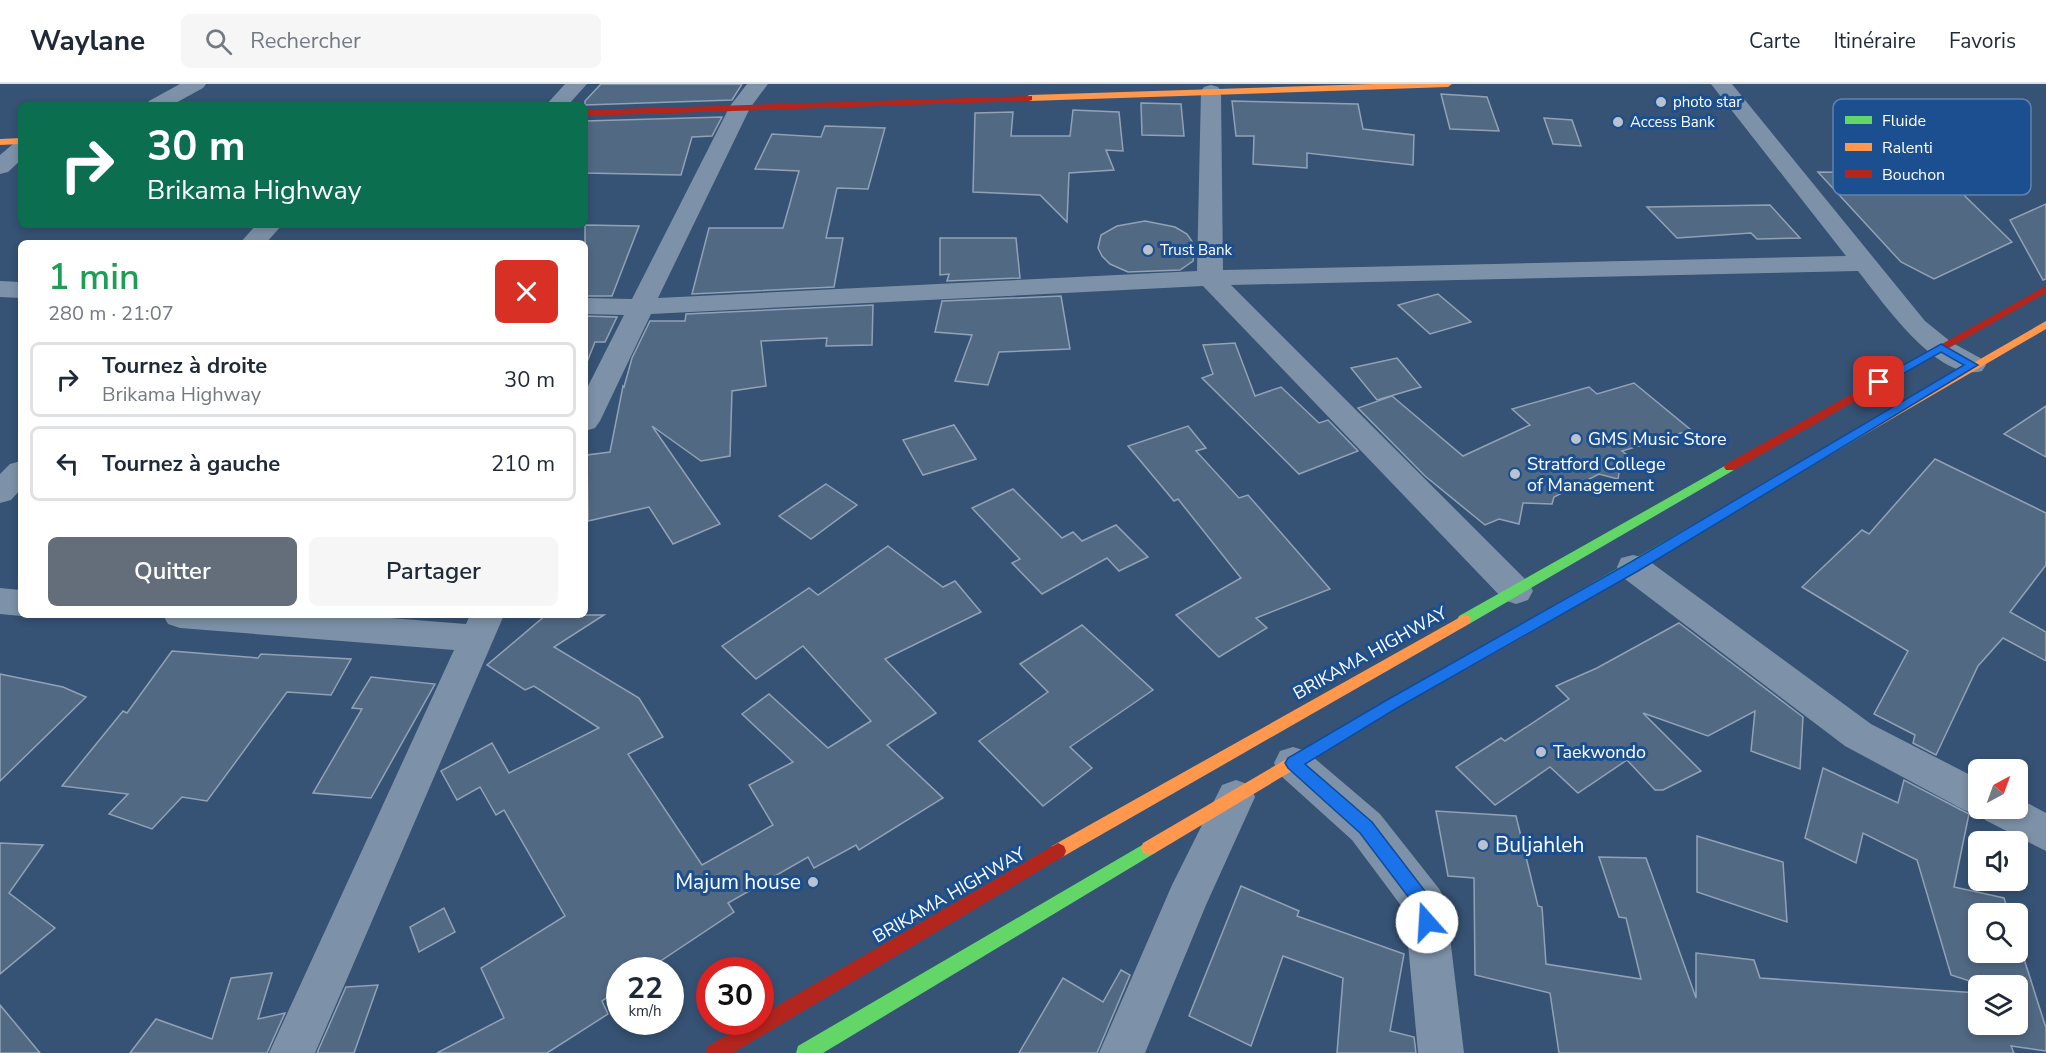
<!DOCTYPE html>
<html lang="fr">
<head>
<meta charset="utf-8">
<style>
  :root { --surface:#fff; --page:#f6f6f7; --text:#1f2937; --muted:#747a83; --line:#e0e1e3; --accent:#646e7b }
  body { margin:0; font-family:"Nunito Sans",sans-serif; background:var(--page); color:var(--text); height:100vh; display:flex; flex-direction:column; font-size:22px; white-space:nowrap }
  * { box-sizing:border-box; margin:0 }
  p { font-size:20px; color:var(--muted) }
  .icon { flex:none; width:33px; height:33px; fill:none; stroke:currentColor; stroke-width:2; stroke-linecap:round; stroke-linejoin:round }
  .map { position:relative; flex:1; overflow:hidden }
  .sheet { position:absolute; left:18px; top:156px; width:570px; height:378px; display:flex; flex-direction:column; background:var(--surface); border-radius:9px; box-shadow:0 3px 9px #0003 }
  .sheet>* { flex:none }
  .top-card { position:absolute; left:18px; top:18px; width:570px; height:126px; border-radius:9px; box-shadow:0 3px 9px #0003; background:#0b6e4f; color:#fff; overflow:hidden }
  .needle { width:39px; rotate:41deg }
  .controls { position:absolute; left:1968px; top:675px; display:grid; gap:12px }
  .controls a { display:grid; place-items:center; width:60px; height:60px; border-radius:9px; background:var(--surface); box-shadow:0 3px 9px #0003; font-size:30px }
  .speed { position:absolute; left:606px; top:873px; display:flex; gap:12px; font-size:30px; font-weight:700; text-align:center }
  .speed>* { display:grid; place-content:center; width:78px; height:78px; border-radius:50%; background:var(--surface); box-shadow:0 3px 9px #0003; line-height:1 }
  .speed small { font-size:15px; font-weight:400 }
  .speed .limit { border:9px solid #d22; background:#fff; color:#111 }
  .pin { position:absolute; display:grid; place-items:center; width:51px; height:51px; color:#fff; margin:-26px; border-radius:12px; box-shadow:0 3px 9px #0006 }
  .me { position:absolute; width:66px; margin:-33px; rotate:341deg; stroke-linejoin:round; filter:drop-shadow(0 0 4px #0008) }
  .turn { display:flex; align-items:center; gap:21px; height:126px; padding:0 30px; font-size:27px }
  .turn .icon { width:78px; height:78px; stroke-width:2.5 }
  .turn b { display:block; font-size:42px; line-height:51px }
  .round { display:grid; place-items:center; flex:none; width:63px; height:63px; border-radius:9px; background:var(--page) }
  .headline { display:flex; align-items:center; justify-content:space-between; height:102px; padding:0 30px }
  h1 { font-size:36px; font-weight:600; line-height:45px; color:#1e9e55 }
  .cta { display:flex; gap:12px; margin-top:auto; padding:12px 30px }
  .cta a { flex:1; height:69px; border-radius:9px; background:var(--accent); color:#fff; font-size:24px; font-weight:600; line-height:69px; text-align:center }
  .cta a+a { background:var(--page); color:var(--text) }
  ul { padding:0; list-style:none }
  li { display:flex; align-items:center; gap:18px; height:75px; margin:0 12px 9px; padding:0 18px; border:3px solid var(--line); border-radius:9px }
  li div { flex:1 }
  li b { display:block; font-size:22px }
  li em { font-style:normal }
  header { display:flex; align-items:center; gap:36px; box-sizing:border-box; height:84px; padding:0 30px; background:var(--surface); border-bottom:2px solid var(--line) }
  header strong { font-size:28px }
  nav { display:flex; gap:33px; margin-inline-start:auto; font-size:21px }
  .search { width:420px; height:54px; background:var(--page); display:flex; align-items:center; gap:15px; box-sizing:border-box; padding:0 21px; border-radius:9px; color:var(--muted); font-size:22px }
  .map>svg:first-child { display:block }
  .building { fill:#526984; stroke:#92a2b6; stroke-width:1.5 }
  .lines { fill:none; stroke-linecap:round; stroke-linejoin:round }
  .street { fill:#7d92a8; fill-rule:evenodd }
  .fast { fill:#63d668; fill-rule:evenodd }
  .slow { fill:#ff974d; fill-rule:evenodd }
  .jam { fill:#b3261e; fill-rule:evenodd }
  .route { fill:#1a73e8; stroke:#114b97; stroke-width:1.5 }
  .poi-dot { fill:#b9c2ce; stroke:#1b4f8f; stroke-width:2 }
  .labels { text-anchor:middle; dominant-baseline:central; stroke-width:6; stroke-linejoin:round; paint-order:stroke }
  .far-poi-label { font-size:15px; fill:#fff; stroke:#1b4f8f; text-anchor:start }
  .poi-label { font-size:18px; fill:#fff; stroke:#1b4f8f; text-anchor:start }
  .street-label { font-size:18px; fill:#fff; stroke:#1b4f8f }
  .near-poi-label { font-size:21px; fill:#fff; stroke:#1b4f8f; text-anchor:start }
  .key { fill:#1b4f8f; stroke:#5f84b1; stroke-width:1.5 }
  .key-label { font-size:16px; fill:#fff }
</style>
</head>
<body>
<header>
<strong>Waylane</strong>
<div class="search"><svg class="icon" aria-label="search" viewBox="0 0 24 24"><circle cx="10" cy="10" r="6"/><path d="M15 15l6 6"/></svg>Rechercher</div>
<nav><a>Carte</a><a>Itinéraire</a><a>Favoris</a></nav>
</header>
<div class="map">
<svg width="2046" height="969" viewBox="0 0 2046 969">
  <rect width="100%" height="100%" fill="#365274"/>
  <g class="building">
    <path d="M 601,0 L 742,0 L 732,16 L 585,21 L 585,17 Z"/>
    <path d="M 1441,10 L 1487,13 L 1499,47 L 1450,45 Z"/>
    <path d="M 1232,17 L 1358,20 L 1363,45 L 1414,51 L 1413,81 L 1307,69 L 1307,84 L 1253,80 L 1254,52 L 1236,52 Z"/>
    <path d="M 1141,19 L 1181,20 L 1184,52 L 1142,51 Z"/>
    <path d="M 1073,26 L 1119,28 L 1123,67 L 1106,66 L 1114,86 L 1069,89 L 1067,138 L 1040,111 L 973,108 L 975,29 L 1013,28 L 1011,52 L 1070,52 Z"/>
    <path d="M 722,33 L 712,52 L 692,53 L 681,91 L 585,89 L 585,37 Z"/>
    <path d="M 1544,34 L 1572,36 L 1581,62 L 1553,60 Z"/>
    <path d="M 1887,36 L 2012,158 L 1934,195 L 1901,178 L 1818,88 L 1908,89 L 1876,45 Z"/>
    <path d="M 825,42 L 885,44 L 868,105 L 837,104 L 826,154 L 843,154 L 834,203 L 692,210 L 709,144 L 783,144 L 799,87 L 755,85 L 772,50 L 821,53 Z"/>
    <path d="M 2046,120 L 2046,195 L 2043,196 L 2010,136 Z"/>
    <path d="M 1770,121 L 1800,154 L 1757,155 L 1751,149 L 1677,154 L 1647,123 Z"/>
    <path d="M 1145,137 L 1175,143 L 1187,150 L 1195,162 L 1193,177 L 1180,186 L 1128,188 L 1110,180 L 1102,172 L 1098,164 L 1101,151 L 1117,142 Z"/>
    <path d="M 585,141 L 639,142 L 612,212 L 585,212 Z"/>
    <path d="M 940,154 L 1016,154 L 1020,194 L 947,197 L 949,190 L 940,191 Z"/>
    <path d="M 1438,210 L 1471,238 L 1430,250 L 1398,221 Z"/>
    <path d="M 1061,212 L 1070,265 L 999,268 L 988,301 L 955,297 L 972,251 L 935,248 L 942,217 Z"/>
    <path d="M 873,221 L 872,261 L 826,262 L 827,254 L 761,257 L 766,302 L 732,307 L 730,372 L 701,377 L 652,342 L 720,440 L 673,460 L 649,423 L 588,437 L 587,371 L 610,368 L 623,302 L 624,303 L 632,274 L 650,237 L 685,237 L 686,230 Z"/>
    <path d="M 585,232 L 617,233 L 605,258 L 595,258 L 587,278 L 585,277 Z"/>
    <path d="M 1235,259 L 1255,312 L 1281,303 L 1319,339 L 1328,336 L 1358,367 L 1299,390 L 1202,294 L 1213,290 L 1203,261 Z"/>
    <path d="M 1397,274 L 1421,303 L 1377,316 L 1351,284 Z"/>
    <path d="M 1634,299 L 1691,346 L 1622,367 L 1634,376 L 1620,382 L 1618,395 L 1599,390 L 1554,413 L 1552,420 L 1523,419 L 1519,440 L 1499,435 L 1485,441 L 1425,392 L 1358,324 L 1392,312 L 1463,372 L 1530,341 L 1512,325 L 1589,303 L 1597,310 Z"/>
    <path d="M 2046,322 L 2046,373 L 2004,350 Z"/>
    <path d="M 954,341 L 976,375 L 923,391 L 903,356 Z"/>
    <path d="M 1188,342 L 1206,364 L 1196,367 L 1239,414 L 1248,411 L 1330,505 L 1256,534 L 1267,544 L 1219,573 L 1176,531 L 1241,494 L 1178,415 L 1174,417 L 1128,362 Z"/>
    <path d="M 1935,375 L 2046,429 L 2046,481 L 2010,528 L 2046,548 L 2046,577 L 2003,554 L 1978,582 L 1936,671 L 1913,659 L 1915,651 L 1874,630 L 1908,567 L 1802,503 L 1862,446 L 1869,450 Z"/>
    <path d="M 826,400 L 857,421 L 811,455 L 779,432 Z"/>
    <path d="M 1013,405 L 1062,454 L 1073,448 L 1082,457 L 1116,441 L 1148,473 L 1119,487 L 1107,474 L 1042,510 L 1012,479 L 1020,475 L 972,424 Z"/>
    <path d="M 888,462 L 943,503 L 955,497 L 981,528 L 885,575 L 936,629 L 887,661 L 943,714 L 859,766 L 856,761 L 814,784 L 808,773 L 728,819 L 734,828 L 647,886 L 620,886 L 620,905 L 602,917 L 608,930 L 547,969 L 437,969 L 504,934 L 481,884 L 565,832 L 504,726 L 496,731 L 480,703 L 457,716 L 441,687 L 492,659 L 509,689 L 599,644 L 534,602 L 525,606 L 487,581 L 546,531 L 604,531 L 554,563 L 639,614 L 663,653 L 628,670 L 702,781 L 773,741 L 749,701 L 793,678 L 742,630 L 769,610 L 828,664 L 871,637 L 803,562 L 756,595 L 722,562 L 809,504 L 818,511 Z"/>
    <path d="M 1679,539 L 1803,633 L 1800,685 L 1751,667 L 1755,627 L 1708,652 L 1643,629 L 1701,687 L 1663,706 L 1655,706 L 1627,676 L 1578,709 L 1550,683 L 1495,721 L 1456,683 L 1501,654 L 1505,657 L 1569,615 L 1556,602 L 1597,584 Z"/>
    <path d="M 1082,541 L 1153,606 L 1070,663 L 1092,684 L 1043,722 L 979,657 L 1048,608 L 1020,580 Z"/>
    <path d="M 172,567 L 258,574 L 261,570 L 351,575 L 331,611 L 287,608 L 207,717 L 182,713 L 152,745 L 109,730 L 128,710 L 62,702 L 123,627 L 127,629 Z"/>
    <path d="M 0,590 L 63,603 L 86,613 L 0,697 Z"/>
    <path d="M 371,593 L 435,600 L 371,714 L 313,709 L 362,625 L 352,624 Z"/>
    <path d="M 1823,684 L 1898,719 L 1904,696 L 1969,730 L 1954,803 L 2004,814 L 2009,830 L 1978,830 L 1978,868 L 2018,868 L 2018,856 L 2046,944 L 2046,967 L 2011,962 L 2014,969 L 1559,969 L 1550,909 L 1475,891 L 1474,794 L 1448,792 L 1436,727 L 1516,732 L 1538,822 L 1542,823 L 1546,880 L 1641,895 L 1626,834 L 1619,833 L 1599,773 L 1646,774 L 1696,914 L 1696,869 L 1754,876 L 1760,894 L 1978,909 L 1978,940 L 2018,940 L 2018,902 L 1985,902 L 1951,891 L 1917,776 L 1863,749 L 1856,779 L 1805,754 Z"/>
    <path d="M 1697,752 L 1783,778 L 1787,838 L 1697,808 Z"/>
    <path d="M 0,759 L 43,761 L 9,809 L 55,844 L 0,890 Z"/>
    <path d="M 1241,802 L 1299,827 L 1297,832 L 1404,870 L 1390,947 L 1414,953 L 1416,969 L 1337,969 L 1343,894 L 1283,872 L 1251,962 L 1189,932 Z"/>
    <path d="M 444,824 L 455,848 L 419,868 L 410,843 Z"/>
    <path d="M 1121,886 L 1130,891 L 1097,969 L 1019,969 L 1063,894 L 1103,918 Z"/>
    <path d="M 272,889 L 258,935 L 285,929 L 267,969 L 130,969 L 156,935 L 212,955 L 231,894 Z"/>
    <path d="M 378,901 L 354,969 L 317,969 L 346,903 Z"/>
    <path d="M 0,921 L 40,969 L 0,969 Z"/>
  </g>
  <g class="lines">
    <g class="street">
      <path d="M 180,0 L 206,0 L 203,4 L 172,21 L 146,21 L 149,17 Z"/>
      <path d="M 565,0 L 587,0 L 568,21 L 546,21 Z"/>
      <path d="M 747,0 L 768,0 L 750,24 L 658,214 L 1197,187 L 1201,7 L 1204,3 L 1211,1 L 1218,3 L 1221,7 L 1223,186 L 1846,172 L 1711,0 L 1732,0 L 1925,237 L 1951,258 L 1982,275 L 1986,281 L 1982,287 C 1938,299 1882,217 1858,187 L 1231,201 L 1528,498 L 1533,507 L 1528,516 L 1516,520 L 1504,516 L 1203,202 L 651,230 L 600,337 L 595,344 L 585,347 L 585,308 L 624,231 L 585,230 L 585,214 L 632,215 L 730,22 Z"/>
      <path d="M 21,58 L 21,76 L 8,88 L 0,90 L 0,71 L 13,60 Z"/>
      <path d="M 256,141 L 282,141 L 266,159 L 240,159 Z"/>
      <path d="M 0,197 L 21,198 L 21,214 L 0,213 Z"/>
      <path d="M 21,377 L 21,405 L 11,416 L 0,419 L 0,390 L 10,380 Z"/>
      <path d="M 1633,471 L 1645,474 L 1871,640 L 1978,695 L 1978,724 L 2018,724 L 2018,714 L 2046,729 L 2046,767 L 1985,736 L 1982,730 L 1978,731 L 1964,726 L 1845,662 L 1621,492 L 1617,483 L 1621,474 Z"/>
      <path d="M 0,504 L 21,506 L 21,531 L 24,531 L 21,532 L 0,530 Z"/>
      <path d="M 163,531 L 353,531 L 466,540 L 470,531 L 504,531 L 315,969 L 269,969 L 454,566 L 180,544 L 168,540 Z"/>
      <path d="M 1293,663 L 1306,667 L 1380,730 L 1440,806 L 1446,820 L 1464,969 L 1418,969 L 1405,827 L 1352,756 L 1280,691 L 1274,679 L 1280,667 Z"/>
      <path d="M 1236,696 L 1250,701 L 1255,713 L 1206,821 L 1145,969 L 1099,969 L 1172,801 L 1222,701 Z"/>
    </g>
    <g class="fast">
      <path d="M 1860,344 L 1864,345 L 1866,348 L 1864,351 L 1528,550 L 1518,550 L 1516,546 L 1518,542 Z"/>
      <path d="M 1730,379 L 1736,383 L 1734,386 L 1469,540 L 1459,540 L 1457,536 L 1459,532 Z"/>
      <path d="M 1149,757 L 1155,759 L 1157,764 L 1155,769 L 823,969 L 796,969 L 798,962 Z"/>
    </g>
    <g class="slow">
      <path d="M 1373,0 L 1452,0 L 1448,3 L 1029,17 L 1025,14 L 1029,11 Z"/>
      <path d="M 21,54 L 21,60 L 0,61 L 0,55 Z"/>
      <path d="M 2046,237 L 2046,245 L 1864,351 L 1856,351 L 1854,348 Z"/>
      <path d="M 1464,531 L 1469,532 L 1471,536 L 1469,540 L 1064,772 L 1058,775 L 1052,772 L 1050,767 L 1052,762 Z"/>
      <path d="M 1523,540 L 1528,542 L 1530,546 L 1528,550 L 1397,624 L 1155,769 L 1149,771 L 1143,769 L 1141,764 L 1143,759 L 1387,616 Z"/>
    </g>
    <g class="jam">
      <path d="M 1032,12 L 1032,16 L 1029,17 L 585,32 L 585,26 Z"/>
      <path d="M 2046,202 L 2046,209 L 1734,386 L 1726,386 L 1724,383 L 1726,380 Z"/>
      <path d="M 1058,759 L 1064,762 L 1066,767 L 1064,772 L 733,969 L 706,969 L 708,962 L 751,938 L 760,938 L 760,932 Z"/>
    </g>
  </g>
  <path class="route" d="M 1941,260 L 1978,281 L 1638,487 L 1397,624 L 1305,680 L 1372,738 L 1431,815 L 1436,838 L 1433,844 L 1427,847 L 1421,844 L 1416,823 L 1360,749 L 1288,684 L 1285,679 L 1288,674 L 1387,616 L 1629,479 L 1964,281 L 1941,268 L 1883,301 L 1879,302 L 1873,298 Z"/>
  <g class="poi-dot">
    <circle cx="1661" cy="18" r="6"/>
    <circle cx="1618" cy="38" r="6"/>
    <circle cx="1148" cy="166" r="6"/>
    <circle cx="1576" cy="355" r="6"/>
    <circle cx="1515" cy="390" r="6"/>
    <circle cx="1541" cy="668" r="6"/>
    <circle cx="1483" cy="761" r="6"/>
    <circle cx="813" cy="798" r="6"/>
  </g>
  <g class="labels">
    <g class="far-poi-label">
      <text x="1673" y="18">photo star</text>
      <text x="1630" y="38">Access Bank</text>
      <text x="1160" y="166">Trust Bank</text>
    </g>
    <g class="poi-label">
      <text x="1588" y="355">GMS Music Store</text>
      <text x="1527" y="380">Stratford College<tspan x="1527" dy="21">of Management</tspan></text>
      <text x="1553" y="668">Taekwondo</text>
    </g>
    <g class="street-label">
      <text transform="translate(1370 569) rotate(-29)">BRIKAMA HIGHWAY</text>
      <text transform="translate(949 811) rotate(-30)">BRIKAMA HIGHWAY</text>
    </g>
    <g class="near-poi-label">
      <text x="1495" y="761">Buljahleh</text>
      <text x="801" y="798" text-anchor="end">Majum house</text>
    </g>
  </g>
  <rect x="1833" y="15" width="198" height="96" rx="9" class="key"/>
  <rect x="1845" y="32" width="27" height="8" fill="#63d668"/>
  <rect x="1845" y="59" width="27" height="8" fill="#ff974d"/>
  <rect x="1845" y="86" width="27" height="8" fill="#b3261e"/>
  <g class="key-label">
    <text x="1882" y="42">Fluide</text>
    <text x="1882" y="69">Ralenti</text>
    <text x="1882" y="96">Bouchon</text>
  </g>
</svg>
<div class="controls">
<a><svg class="needle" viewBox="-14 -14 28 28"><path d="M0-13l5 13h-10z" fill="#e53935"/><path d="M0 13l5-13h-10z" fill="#747a83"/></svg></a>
<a><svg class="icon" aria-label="sound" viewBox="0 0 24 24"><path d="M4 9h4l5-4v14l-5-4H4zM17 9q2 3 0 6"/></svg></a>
<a><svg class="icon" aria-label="search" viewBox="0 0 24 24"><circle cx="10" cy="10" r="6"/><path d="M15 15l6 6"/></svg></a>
<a><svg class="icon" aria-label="layers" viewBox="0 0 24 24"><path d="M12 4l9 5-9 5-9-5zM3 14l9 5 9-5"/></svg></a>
</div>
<div class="speed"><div>22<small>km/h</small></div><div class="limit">30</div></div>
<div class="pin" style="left:1879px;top:298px;background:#d93025"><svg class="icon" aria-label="arrive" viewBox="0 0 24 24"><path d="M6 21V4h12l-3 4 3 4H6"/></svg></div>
<svg class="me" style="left:1427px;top:838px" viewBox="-20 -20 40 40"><circle r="19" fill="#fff"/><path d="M0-13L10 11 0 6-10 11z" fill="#1a73e8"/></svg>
<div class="top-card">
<div class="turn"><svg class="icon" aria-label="right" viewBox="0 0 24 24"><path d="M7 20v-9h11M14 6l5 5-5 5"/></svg><div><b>30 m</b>Brikama Highway</div></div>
</div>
<section class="sheet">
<div class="headline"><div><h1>1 min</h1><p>280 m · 21:07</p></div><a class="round" style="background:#d93025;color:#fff"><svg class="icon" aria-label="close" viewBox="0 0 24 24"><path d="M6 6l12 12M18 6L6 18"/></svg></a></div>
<ul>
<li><svg class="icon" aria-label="right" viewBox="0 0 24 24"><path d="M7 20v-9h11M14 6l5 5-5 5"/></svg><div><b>Tournez à droite</b><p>Brikama Highway</p></div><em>30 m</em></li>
<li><svg class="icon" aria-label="left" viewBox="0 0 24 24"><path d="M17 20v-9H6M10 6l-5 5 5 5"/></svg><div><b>Tournez à gauche</b></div><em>210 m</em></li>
</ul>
<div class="cta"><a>Quitter</a><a>Partager</a></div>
</section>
</div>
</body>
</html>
